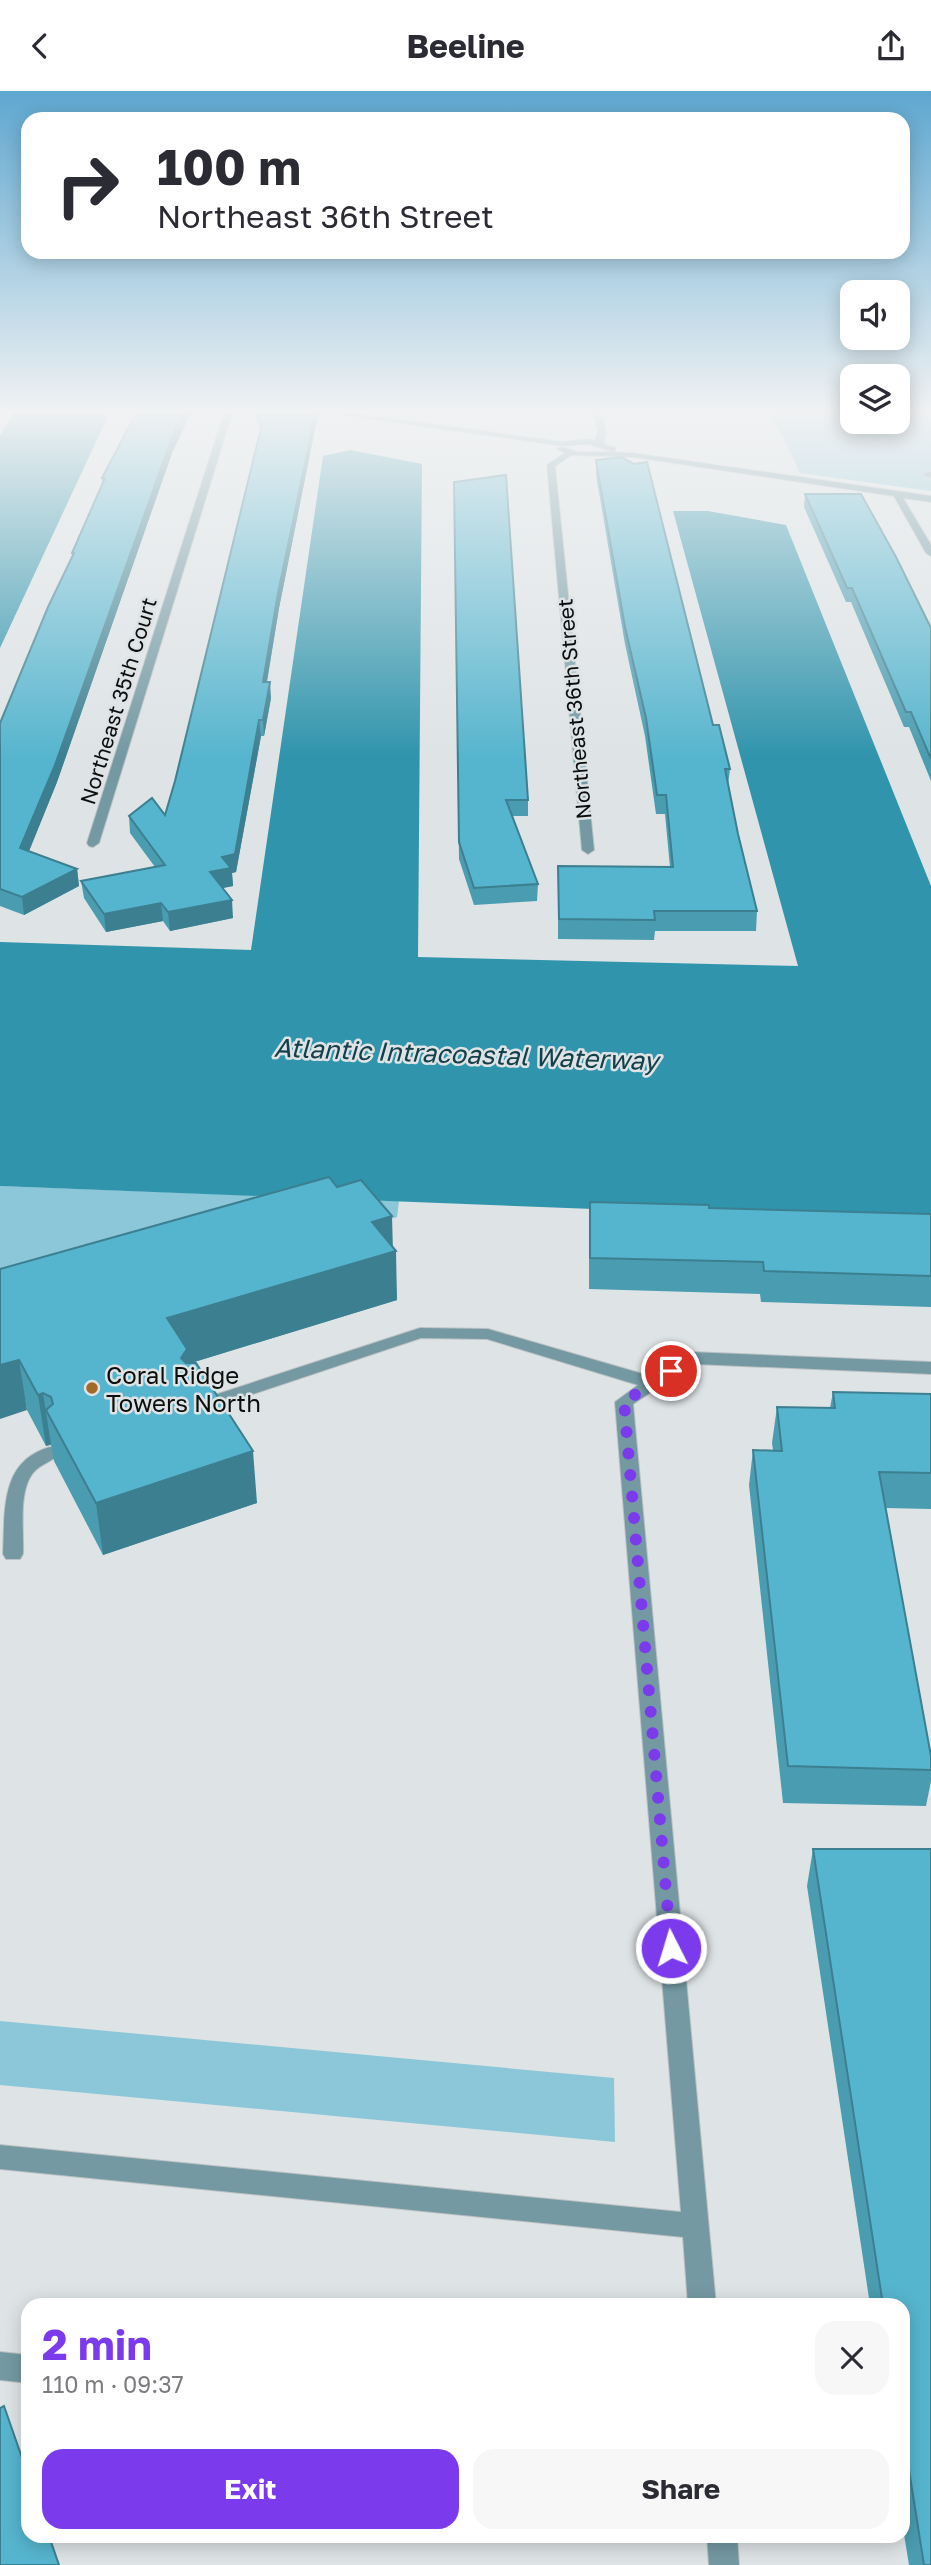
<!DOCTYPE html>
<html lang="en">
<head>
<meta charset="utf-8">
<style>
  :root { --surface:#fff; --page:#f7f7f7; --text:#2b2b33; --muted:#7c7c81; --accent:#7c3aed }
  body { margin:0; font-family:"Golos Text",sans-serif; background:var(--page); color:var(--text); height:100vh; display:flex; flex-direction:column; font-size:26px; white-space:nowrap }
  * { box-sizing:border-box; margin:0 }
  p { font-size:23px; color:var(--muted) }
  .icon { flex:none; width:38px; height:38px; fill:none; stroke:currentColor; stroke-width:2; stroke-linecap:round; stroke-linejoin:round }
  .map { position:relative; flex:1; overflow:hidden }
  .drawer { position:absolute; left:21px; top:2207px; width:889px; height:245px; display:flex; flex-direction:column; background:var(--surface); border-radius:21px; box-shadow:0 4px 18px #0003 }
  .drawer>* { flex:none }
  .top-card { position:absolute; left:21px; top:21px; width:889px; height:147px; border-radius:21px; box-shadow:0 4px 18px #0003; background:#fff; color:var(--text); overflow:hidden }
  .controls { position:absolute; left:840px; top:189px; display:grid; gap:14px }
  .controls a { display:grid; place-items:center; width:70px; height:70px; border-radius:14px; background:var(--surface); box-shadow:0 4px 18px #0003; font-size:35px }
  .pin { position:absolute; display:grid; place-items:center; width:60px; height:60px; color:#fff; margin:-30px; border:4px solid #fff; border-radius:50%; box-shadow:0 2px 7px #0007 }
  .me { position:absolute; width:77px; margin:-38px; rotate:355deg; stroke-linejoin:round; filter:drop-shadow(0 0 5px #0008) }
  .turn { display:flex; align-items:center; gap:24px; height:147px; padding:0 21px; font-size:32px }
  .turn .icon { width:91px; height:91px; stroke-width:2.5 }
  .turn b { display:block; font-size:49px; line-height:60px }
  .round { display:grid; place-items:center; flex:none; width:74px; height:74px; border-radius:21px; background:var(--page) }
  .headline { display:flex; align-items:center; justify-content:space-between; height:119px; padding:0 21px }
  h1 { font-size:42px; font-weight:700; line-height:52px; color:var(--accent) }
  .primary-button { display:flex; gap:14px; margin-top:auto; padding:14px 21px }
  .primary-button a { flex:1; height:80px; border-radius:21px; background:var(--accent); color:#fff; font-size:28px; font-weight:700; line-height:80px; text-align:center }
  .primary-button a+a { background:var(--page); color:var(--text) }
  header { display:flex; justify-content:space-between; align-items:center; height:91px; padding:0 21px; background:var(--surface); font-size:32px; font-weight:700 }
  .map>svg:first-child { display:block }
  .green { fill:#8bc7d9 }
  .water { fill:#3094ac }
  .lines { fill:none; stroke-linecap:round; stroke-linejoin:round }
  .minor-casing { stroke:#bcc1c3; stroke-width:2 }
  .minor { fill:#7499a3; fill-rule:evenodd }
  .wall { fill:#4a9cb1 }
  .shaded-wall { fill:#3c7f90 }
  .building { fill:#56b5ce; stroke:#3c7f90; stroke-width:2 }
  .route { stroke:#7c3aed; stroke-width:12; stroke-dasharray:0 21.6 }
  .poi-dot { fill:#a26a26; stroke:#dee3e5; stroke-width:2.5 }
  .labels { text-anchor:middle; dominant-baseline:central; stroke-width:5; stroke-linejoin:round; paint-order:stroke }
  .far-street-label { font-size:21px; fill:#0c0e0e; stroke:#dee3e5 }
  .poi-label { font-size:24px; fill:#0c0e0e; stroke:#dee3e5; text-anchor:start }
  .water-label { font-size:26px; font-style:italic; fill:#14404b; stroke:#dee3e5 }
</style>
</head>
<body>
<header><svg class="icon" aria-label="back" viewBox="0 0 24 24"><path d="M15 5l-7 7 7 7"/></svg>Beeline<svg class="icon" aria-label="share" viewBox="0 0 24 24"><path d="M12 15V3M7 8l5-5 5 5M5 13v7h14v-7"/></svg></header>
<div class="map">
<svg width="931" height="2474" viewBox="0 0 931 2474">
  <rect width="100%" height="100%" fill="#dee3e5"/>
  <g class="green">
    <path d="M 770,319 L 852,319 L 852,331 L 898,331 L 898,319 L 931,319 L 931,400 L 800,382 Z"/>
    <path d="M 0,1095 L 399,1110 L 397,1126 L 363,1137 L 0,1230 Z"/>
    <path d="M 0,1930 L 614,1987 L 615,2051 L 0,1994 Z"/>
  </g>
  <g class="water">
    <path d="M 15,319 L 86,319 L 108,325 L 0,557 L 0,345 Z"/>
    <path d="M 350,359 L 422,373 L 418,866 L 798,875 L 673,420 L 708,420 L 786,434 L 931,795 L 931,1131 L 0,1095 L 0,851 L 251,859 L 323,365 Z"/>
  </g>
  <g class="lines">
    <defs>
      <g id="minor">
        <path d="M 225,319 L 233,319 L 99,752 L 93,756 L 89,755 L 87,752 Z"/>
        <path d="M 306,319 L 329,319 L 563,351 L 589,348 L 595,350 L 598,340 L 592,319 L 600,319 L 606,340 L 604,353 L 616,357 L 614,361 L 633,362 L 931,405 L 931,411 L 903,407 L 931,454 L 931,465 L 926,462 L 894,405 L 633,366 L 572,364 L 555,375 L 594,759 L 588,763 L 582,759 L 547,374 L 565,362 L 557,358 L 561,356 L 578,361 L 612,361 L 588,353 L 563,355 Z"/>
        <path d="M 931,381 L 931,387 L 924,384 L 925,382 Z"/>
        <path d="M 420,1237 L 488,1238 L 650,1285 L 690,1261 L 931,1271 L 931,1283 L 694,1273 L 633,1313 L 716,2214 L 688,2214 L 683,2146 L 0,2078 L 0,2054 L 681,2121 L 615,1311 L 638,1294 L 487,1248 L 421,1247 L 199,1321 L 190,1315 L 193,1311 Z"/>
        <path d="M 50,1356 L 57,1358 L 59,1362 C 53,1371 40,1373 33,1382 C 18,1401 24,1439 23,1463 L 20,1468 L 6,1468 L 3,1463 C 5,1419 0,1370 50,1356 Z"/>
        <path d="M 0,2261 L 28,2264 L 28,2292 L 0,2289 Z"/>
        <path d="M 707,2445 L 737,2445 L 739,2474 L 709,2474 Z"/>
      </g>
    </defs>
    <use href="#minor" class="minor-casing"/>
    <use href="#minor" class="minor"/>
  </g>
  <g class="wall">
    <path d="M 138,319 L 192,319 L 172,362 L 57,691 L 29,760 L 77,778 L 79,795 L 24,824 L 0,815 L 0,632 L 72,467 L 72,462 L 102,394 L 102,387 Z"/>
    <path d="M 252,319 L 318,319 L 318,323 L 279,517 L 267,591 L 271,607 L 264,645 L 261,645 L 236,781 L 232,782 L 233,795 L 223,797 L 233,827 L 170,840 L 163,830 L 106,841 L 84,807 L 81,790 L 155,776 L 130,742 L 129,725 L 165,724 L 175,690 L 261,340 Z"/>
    <path d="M 661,319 L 712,319 L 711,322 L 662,322 Z"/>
    <path d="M 596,369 L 713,634 L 730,678 L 728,694 L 738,743 L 757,820 L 756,840 L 655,840 L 654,849 L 558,848 L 558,775 L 670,776 L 665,723 L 656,723 L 645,645 L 625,553 L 596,384 Z"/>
    <path d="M 454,391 L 528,709 L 528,725 L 513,725 L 538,793 L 537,810 L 474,814 L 459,768 Z"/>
    <path d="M 805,403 L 931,537 L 931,690 L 909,636 L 904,636 L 851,511 L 846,511 L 804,416 Z"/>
    <path d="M 337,1096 L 393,1157 L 397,1209 L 191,1272 L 257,1412 L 103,1464 L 54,1370 L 51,1354 L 46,1355 L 27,1319 L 0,1178 Z"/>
    <path d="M 590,1111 L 709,1117 L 931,1123 L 931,1216 L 761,1211 L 760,1203 L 589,1198 L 589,1141 Z"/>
    <path d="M 833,1301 L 931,1303 L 931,1418 L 886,1417 L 931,1665 L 931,1690 L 926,1715 L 783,1712 L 749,1394 L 753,1359 L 773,1359 L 772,1352 L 777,1316 L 830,1317 Z"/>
    <path d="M 813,1758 L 931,1758 L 931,2474 L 909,2474 L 903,2437 L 903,2214 L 870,2214 L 807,1795 Z"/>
  </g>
  <g class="shaded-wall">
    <path d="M 185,319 L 192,319 L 172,362 L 57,691 L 23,775 L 20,757 L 171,349 Z"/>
    <path d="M 316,319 L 318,319 L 318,323 L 279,517 L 264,607 L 263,591 L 278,502 Z"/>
    <path d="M 270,591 L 271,607 L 264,645 L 263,629 Z"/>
    <path d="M 259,629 L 261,645 L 236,781 L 232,782 L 233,795 L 212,799 L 210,781 Z"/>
    <path d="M 77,778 L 79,795 L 24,824 L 22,806 Z"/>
    <path d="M 232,809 L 233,827 L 170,840 L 168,821 Z"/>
    <path d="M 161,812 L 163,830 L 106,841 L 104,823 Z"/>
    <path d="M 392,1125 L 393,1161 L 396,1160 L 397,1209 L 181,1275 L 167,1227 L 372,1131 Z"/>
    <path d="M 19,1269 L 27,1319 L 0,1328 L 0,1274 Z"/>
    <path d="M 43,1302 L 51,1353 L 46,1355 L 38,1304 Z"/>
    <path d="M 253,1360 L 257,1412 L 103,1464 L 96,1412 Z"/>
  </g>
  <g class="building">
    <path d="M 138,319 L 185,319 L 171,349 L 55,674 L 20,757 L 77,778 L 22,806 L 0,798 L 0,632 L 48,516 L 74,462 L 72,462 L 105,387 L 102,387 Z"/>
    <path d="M 257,319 L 316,319 L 278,502 L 263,591 L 270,591 L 263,629 L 259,629 L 235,763 L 222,766 L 231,777 L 210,781 L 232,809 L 168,821 L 161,812 L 104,823 L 81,790 L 165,774 L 129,725 L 152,707 L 165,724 L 175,690 L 262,333 Z"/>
    <path d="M 621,366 L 634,373 L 647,371 L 713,634 L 719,634 L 730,678 L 725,678 L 738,743 L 757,820 L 654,820 L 655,829 L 559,828 L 558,775 L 673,776 L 666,704 L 657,704 L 646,627 L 625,536 L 596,369 Z"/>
    <path d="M 506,384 L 528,709 L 506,709 L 538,793 L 474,797 L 459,751 L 454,391 Z"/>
    <path d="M 805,403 L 861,403 L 896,466 L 931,537 L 931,668 L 911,621 L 906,621 L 852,497 L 847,497 Z"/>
    <path d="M 329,1086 L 337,1096 L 361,1089 L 392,1125 L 372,1131 L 396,1160 L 167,1227 L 187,1258 L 181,1267 L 186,1272 L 196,1272 L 253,1360 L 96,1412 L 46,1319 L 53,1313 L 51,1306 L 43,1302 L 38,1304 L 19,1269 L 0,1274 L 0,1178 Z"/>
    <path d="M 590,1111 L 709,1114 L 709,1117 L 931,1123 L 931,1185 L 764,1180 L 763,1171 L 590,1167 Z"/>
    <path d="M 833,1301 L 931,1303 L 931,1382 L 879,1381 L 931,1665 L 931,1679 L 788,1675 L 753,1359 L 782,1360 L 777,1316 L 835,1317 Z"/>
    <path d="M 813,1758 L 931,1758 L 931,2474 L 924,2474 L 903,2341 L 903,2214 L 883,2214 Z"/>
    <path d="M 4,2315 L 28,2384 L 28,2445 L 49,2445 L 59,2474 L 0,2474 L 0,2317 Z"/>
  </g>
  <linearGradient id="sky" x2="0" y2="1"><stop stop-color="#5ea7d0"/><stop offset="0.48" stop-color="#f0f2f3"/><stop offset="1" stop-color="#f0f2f3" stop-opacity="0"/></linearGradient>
  <rect width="931" height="666" fill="url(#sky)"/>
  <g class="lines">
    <path class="route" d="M 671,1280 L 624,1311 L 671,1857"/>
  </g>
  <circle class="poi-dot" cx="92" cy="1297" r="7"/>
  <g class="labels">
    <g class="far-street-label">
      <text transform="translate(118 610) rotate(-73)">Northeast 35th Court</text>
      <text transform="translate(574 618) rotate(-95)">Northeast 36th Street</text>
    </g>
    <g class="poi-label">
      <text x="106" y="1283">Coral Ridge<tspan x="106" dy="28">Towers North</tspan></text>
    </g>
    <g class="water-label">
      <text transform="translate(466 963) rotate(2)">Atlantic Intracoastal Waterway</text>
    </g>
  </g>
</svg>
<div class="controls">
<a><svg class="icon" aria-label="sound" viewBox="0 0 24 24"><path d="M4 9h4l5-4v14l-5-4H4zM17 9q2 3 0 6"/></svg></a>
<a><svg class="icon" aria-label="layers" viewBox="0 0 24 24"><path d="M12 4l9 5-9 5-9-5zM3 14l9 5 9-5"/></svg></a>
</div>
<div class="pin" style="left:671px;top:1280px;background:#d93025"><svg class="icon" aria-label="arrive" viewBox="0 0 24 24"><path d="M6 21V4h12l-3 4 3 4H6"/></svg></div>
<svg class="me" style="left:671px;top:1857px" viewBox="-20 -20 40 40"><circle r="17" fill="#7c3aed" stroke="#fff" stroke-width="3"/><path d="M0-11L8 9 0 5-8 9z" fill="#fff"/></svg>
<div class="top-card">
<div class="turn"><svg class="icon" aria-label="right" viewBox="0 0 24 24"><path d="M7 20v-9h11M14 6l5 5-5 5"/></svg><div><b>100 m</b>Northeast 36th Street</div></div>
</div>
<section class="drawer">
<div class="headline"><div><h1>2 min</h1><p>110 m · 09:37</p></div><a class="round"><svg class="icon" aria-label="close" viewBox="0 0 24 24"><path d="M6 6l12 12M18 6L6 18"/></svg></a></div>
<div class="primary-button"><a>Exit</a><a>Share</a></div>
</section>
</div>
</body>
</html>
